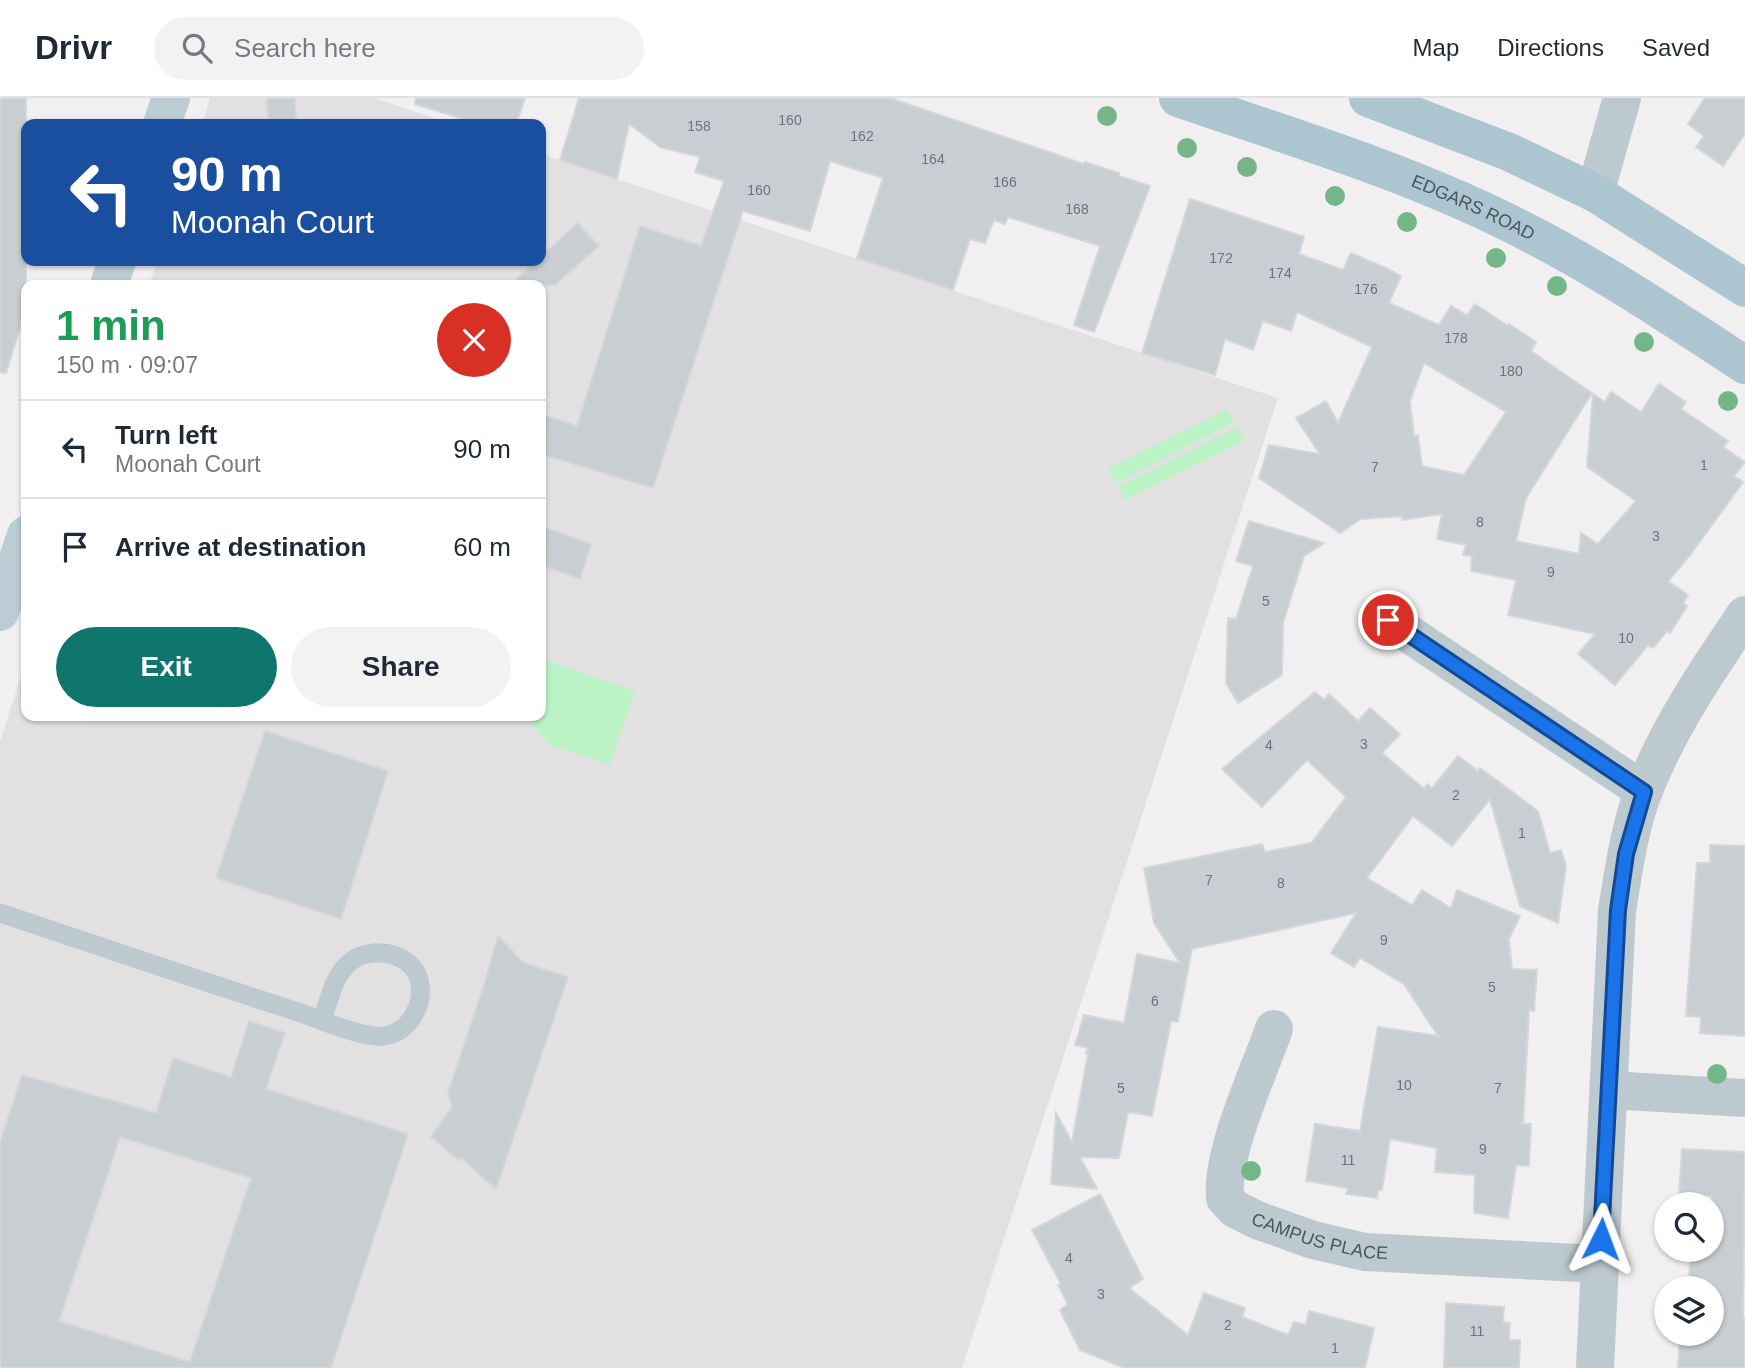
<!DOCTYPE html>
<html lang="en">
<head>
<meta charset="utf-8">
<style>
  :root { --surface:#fff; --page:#f2f2f3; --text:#1f2937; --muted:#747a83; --line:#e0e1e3; --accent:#0f766e }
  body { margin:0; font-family:Helvetica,sans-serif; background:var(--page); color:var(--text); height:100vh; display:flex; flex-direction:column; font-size:26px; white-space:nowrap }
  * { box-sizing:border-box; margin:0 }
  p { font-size:23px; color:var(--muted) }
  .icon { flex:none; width:38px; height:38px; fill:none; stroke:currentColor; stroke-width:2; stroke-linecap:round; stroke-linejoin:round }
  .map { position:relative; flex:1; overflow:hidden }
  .details { position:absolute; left:21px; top:182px; width:525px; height:441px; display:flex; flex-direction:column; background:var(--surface); border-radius:14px; box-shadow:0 2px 5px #0004 }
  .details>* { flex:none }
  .banner { position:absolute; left:21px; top:21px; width:525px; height:147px; border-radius:14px; box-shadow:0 2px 5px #0004; background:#1a4fa0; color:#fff; overflow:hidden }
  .controls { position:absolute; left:1654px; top:1094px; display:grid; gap:14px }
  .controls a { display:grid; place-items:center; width:70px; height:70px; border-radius:50%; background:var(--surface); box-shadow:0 2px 5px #0004; font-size:35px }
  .pin { position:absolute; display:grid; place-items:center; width:60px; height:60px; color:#fff; margin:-30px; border:4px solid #fff; border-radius:50%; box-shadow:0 2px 7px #0007 }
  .me { position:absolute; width:77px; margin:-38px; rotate:3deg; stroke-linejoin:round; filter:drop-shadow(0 0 5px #0008) }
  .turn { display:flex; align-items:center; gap:24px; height:147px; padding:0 35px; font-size:32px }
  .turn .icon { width:91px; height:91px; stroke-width:2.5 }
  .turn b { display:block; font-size:49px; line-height:60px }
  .round { display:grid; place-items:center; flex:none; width:74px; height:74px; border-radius:37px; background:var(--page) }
  .headline { display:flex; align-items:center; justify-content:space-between; height:119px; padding:0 35px }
  h1 { font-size:42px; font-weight:800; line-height:52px; color:#1e9e55 }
  .button { display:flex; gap:14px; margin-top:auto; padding:14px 35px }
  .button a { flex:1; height:80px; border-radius:42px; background:var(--accent); color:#fff; font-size:28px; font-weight:800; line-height:80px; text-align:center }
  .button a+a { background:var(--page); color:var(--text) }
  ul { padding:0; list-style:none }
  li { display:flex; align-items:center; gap:21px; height:98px; padding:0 35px; border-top:2px solid var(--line) }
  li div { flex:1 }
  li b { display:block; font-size:26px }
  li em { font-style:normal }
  header { display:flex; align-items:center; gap:42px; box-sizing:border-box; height:98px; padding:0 35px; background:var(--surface); border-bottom:2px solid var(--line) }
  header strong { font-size:33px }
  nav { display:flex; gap:38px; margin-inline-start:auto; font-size:24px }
  .search { width:490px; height:63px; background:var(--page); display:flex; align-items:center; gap:18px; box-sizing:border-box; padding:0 24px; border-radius:38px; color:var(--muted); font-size:26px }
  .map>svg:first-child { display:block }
  .education { fill:#e3e0e2 }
  .green { fill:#bbf3c6 }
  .building { fill:#c9ced2; stroke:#d3d7dc; stroke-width:2; fill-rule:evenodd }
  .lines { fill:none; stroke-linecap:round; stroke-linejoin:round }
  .lane { stroke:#bccad0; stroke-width:19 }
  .street { stroke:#bccad0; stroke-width:38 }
  .secondary { stroke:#bcccd5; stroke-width:38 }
  .primary { stroke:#adc5d1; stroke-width:38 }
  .tree { fill:#75b689 }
  .route-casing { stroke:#114b97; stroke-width:18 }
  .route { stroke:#1a73e8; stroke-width:12 }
  .labels { text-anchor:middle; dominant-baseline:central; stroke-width:7; stroke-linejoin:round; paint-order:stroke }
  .number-label { font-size:14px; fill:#67757c }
  .street-label { font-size:18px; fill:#46575f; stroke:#fff }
</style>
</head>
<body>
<header>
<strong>Drivr</strong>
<div class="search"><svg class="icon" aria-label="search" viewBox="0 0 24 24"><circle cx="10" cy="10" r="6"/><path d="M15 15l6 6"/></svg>Search here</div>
<nav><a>Map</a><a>Directions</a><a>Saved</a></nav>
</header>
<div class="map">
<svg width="1745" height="1270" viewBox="0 0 1745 1270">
  <rect width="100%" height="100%" fill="#f2eff0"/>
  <g class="education">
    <path d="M 210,0 L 374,0 L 453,26 L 202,26 Z"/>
    <path d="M 541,56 L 1278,300 L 962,1270 L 0,1270 L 0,643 L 26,563 L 26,618 L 541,618 L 541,187 L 149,187 L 157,163 L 541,163 Z"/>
  </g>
  <g class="green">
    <path d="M 1228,311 L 1234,325 L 1116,385 L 1109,370 Z"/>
    <path d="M 1237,329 L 1244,343 L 1125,402 L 1118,389 Z"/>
    <path d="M 546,562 L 635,593 L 610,667 L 549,647 L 526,618 L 541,618 L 541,576 Z"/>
  </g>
  <g class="building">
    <path d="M 0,0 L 26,0 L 26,210 L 6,275 L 0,274 Z"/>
    <path d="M 266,0 L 295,0 L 296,26 L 269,26 Z"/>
    <path d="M 416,0 L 525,0 L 516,26 L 480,26 L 415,6 Z"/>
    <path d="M 579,0 L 890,0 L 1084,66 L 1085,64 L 1119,75 L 1119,78 L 1150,88 L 1094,234 L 1074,227 L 1100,148 L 1008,119 L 1005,126 L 994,122 L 985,145 L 970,141 L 953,192 L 857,160 L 883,80 L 830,63 L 810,133 L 743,113 L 653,390 L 541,356 L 541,316 L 577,328 L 640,128 L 701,148 L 724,83 L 695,74 L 700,59 L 660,49 L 629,26 L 617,81 L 560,62 Z"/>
    <path d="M 1705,0 L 1745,0 L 1745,36 L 1723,68 L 1696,49 L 1704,38 L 1688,26 Z"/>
    <path d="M 1190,101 L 1304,139 L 1299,156 L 1343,172 L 1351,155 L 1388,171 L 1401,178 L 1389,205 L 1439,227 L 1451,208 L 1467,217 L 1475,206 L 1508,228 L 1509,226 L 1536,244 L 1531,253 L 1592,295 L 1526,400 L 1516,443 L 1579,456 L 1581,435 L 1598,446 L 1636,403 L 1587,369 L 1593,296 L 1605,304 L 1611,294 L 1641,314 L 1659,286 L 1686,304 L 1681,311 L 1728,343 L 1723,349 L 1745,364 L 1734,378 L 1743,384 L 1691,456 L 1668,483 L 1688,497 L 1683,505 L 1687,508 L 1670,535 L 1667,533 L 1653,550 L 1648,547 L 1615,587 L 1578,556 L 1595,536 L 1508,517 L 1516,482 L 1471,473 L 1472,458 L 1463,457 L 1466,447 L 1437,441 L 1442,416 L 1402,422 L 1402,418 L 1361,421 L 1340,435 L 1259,380 L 1269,347 L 1320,356 L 1296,320 L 1326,303 L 1338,325 L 1372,249 L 1297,214 L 1291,233 L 1263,223 L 1253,252 L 1225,241 L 1215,277 L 1142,255 ZM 1424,265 L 1506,314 L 1464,377 L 1422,368 L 1418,337 L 1414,338 L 1410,303 Z"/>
    <path d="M 577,125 L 599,148 L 555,187 L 510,187 L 536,163 L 541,163 L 541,159 Z"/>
    <path d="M 1249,423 L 1324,445 L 1304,458 L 1283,525 L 1282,577 L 1238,605 L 1226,585 L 1228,520 L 1236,521 L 1253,468 L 1236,463 Z"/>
    <path d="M 541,428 L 591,446 L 580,481 L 541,467 Z"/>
    <path d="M 1315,594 L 1324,602 L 1329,596 L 1358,623 L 1370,610 L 1400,636 L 1382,655 L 1424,691 L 1427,686 L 1432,690 L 1458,658 L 1478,673 L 1480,670 L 1538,713 L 1550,755 L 1561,752 L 1566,768 L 1558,825 L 1520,808 L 1490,701 L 1452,748 L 1413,718 L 1367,780 L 1412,807 L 1422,792 L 1451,810 L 1457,792 L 1520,818 L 1509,841 L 1512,871 L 1537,872 L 1534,913 L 1529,912 L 1523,1026 L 1531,1026 L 1529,1068 L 1516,1067 L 1508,1120 L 1474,1115 L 1475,1077 L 1435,1074 L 1437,1050 L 1390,1041 L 1382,1092 L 1378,1092 L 1377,1100 L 1346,1096 L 1348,1090 L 1306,1083 L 1315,1026 L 1360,1033 L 1378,929 L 1438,938 L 1404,886 L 1360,860 L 1354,869 L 1331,855 L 1356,815 L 1192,851 L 1178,924 L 1171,923 L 1152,1018 L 1128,1014 L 1119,1060 L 1080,1059 L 1097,1091 L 1051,1086 L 1056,1015 L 1072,1044 L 1088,955 L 1086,955 L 1088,950 L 1075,947 L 1084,917 L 1124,925 L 1137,856 L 1180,865 L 1154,825 L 1144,770 L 1262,746 L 1265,754 L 1311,745 L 1346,699 L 1307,662 L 1262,709 L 1222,671 Z"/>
    <path d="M 265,633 L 388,673 L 341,821 L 216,780 Z"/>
    <path d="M 1710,747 L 1745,748 L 1745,938 L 1700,935 L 1701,919 L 1686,918 L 1697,765 L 1710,765 Z"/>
    <path d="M 498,838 L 524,865 L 568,879 L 496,1091 L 460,1059 L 459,1062 L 431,1039 L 452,1009 L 448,995 L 485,884 Z"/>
    <path d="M 249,923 L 285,935 L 266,991 L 408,1036 L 331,1270 L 0,1270 L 0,1044 L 22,977 L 156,1015 L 173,960 L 231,979 ZM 120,1039 L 251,1080 L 190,1264 L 59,1223 Z"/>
    <path d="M 1682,1051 L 1745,1054 L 1743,1220 L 1745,1220 L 1745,1270 L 1678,1270 L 1680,1236 L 1712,1236 L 1712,1190 L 1707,1190 L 1706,1181 L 1689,1179 L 1691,1152 L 1712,1152 L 1712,1098 L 1679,1096 Z"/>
    <path d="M 1100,1096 L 1143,1181 L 1129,1190 L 1188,1237 L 1204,1195 L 1245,1210 L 1242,1219 L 1288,1237 L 1294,1224 L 1306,1227 L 1309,1213 L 1374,1230 L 1365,1270 L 1124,1270 L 1080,1252 L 1060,1212 L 1068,1206 L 1058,1187 L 1061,1186 L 1032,1132 Z"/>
    <path d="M 1446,1205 L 1504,1209 L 1503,1224 L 1510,1225 L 1509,1242 L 1520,1242 L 1519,1270 L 1444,1270 Z"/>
  </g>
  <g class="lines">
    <path class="lane" d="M 0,815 C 99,848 198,882 298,914 C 319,921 364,941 384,938 C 408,935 423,909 420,887 C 417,855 371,845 349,865 C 333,879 329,903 322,922"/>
    <g class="street">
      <path d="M 1595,95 L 1622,0"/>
      <path d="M 1388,522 L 1644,693"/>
      <path id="s1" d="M 1274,931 C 1258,976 1221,1054 1225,1100 L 1235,1111 L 1257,1122 L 1313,1142 L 1365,1154 L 1599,1166"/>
      <path d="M 1609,992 L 1745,1000"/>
      <path d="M 1595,1270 L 1617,812 C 1624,772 1629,730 1644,692 C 1669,629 1707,573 1745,517"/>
    </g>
    <g class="secondary">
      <path d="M 162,26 L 171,0"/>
      <path d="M 109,187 L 117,163"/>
      <path d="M 0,514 L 26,437"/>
    </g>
    <g class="primary">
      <path id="s2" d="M 1178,0 C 1288,38 1402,72 1507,124 C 1591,165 1667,216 1745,267"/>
      <path d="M 1368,0 L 1509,54 L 1595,95 L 1745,190"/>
    </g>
  </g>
  <g class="tree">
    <circle cx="1107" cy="18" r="10"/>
    <circle cx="1187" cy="50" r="10"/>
    <circle cx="1247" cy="69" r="10"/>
    <circle cx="1335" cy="98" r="10"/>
    <circle cx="1407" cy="124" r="10"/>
    <circle cx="1496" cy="160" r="10"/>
    <circle cx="1557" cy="188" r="10"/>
    <circle cx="1644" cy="244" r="10"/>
    <circle cx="1728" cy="303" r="10"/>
    <circle cx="1717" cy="976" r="10"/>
    <circle cx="1251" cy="1073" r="10"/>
  </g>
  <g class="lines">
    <defs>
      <path id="route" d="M 1388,522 L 1644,694 L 1626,756 L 1618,812 L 1601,1141"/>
    </defs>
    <use href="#route" class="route-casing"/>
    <use href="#route" class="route"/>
  </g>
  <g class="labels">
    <g class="number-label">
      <text x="790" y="22">160</text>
      <text x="699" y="28">158</text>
      <text x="862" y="38">162</text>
      <text x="933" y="61">164</text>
      <text x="1005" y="84">166</text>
      <text x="759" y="92">160</text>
      <text x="1077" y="111">168</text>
      <text x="1221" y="160">172</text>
      <text x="1280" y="175">174</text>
      <text x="1366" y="191">176</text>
      <text x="1456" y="240">178</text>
      <text x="1511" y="273">180</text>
      <text x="1704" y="367">1</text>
      <text x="1375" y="369">7</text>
      <text x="1480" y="424">8</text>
      <text x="1656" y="438">3</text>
      <text x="1551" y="474">9</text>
      <text x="1266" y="503">5</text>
      <text x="1626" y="540">10</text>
      <text x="1364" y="646">3</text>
      <text x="1269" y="647">4</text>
      <text x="1456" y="697">2</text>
      <text x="1522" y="735">1</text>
      <text x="1209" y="782">7</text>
      <text x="1281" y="785">8</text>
      <text x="1384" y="842">9</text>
      <text x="1492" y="889">5</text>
      <text x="1155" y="903">6</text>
      <text x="1404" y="987">10</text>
      <text x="1121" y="990">5</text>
      <text x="1498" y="990">7</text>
      <text x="1483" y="1051">9</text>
      <text x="1348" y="1062">11</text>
      <text x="1069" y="1160">4</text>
      <text x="1101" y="1196">3</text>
      <text x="1228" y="1227">2</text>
      <text x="1477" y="1233">11</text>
      <text x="1335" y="1250">1</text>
    </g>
    <g class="street-label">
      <text stroke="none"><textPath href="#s2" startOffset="315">EDGARS ROAD</textPath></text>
      <text stroke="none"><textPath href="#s1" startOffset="282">CAMPUS PLACE</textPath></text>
    </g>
  </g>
</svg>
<div class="controls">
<a><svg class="icon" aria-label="search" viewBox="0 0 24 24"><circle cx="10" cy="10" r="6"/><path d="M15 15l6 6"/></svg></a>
<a><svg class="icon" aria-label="layers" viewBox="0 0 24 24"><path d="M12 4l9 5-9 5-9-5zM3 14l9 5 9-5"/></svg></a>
</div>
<div class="pin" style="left:1388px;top:522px;background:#d93025"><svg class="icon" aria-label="arrive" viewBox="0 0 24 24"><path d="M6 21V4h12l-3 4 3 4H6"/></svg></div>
<svg class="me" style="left:1601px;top:1141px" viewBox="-20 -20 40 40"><path d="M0-17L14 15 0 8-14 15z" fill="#1a73e8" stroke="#fff" stroke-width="4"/></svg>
<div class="banner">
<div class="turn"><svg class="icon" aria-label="left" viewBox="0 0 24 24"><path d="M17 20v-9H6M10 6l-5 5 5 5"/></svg><div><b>90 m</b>Moonah Court</div></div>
</div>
<section class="details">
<div class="headline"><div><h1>1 min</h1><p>150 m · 09:07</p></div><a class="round" style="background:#d93025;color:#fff"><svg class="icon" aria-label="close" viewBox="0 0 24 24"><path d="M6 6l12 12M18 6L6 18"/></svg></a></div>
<ul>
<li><svg class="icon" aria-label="left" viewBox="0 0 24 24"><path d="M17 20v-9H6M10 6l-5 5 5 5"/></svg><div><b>Turn left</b><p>Moonah Court</p></div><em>90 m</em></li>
<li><svg class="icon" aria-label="arrive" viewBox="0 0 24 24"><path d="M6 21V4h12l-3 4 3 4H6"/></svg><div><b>Arrive at destination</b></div><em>60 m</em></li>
</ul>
<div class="button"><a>Exit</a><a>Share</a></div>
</section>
</div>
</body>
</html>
